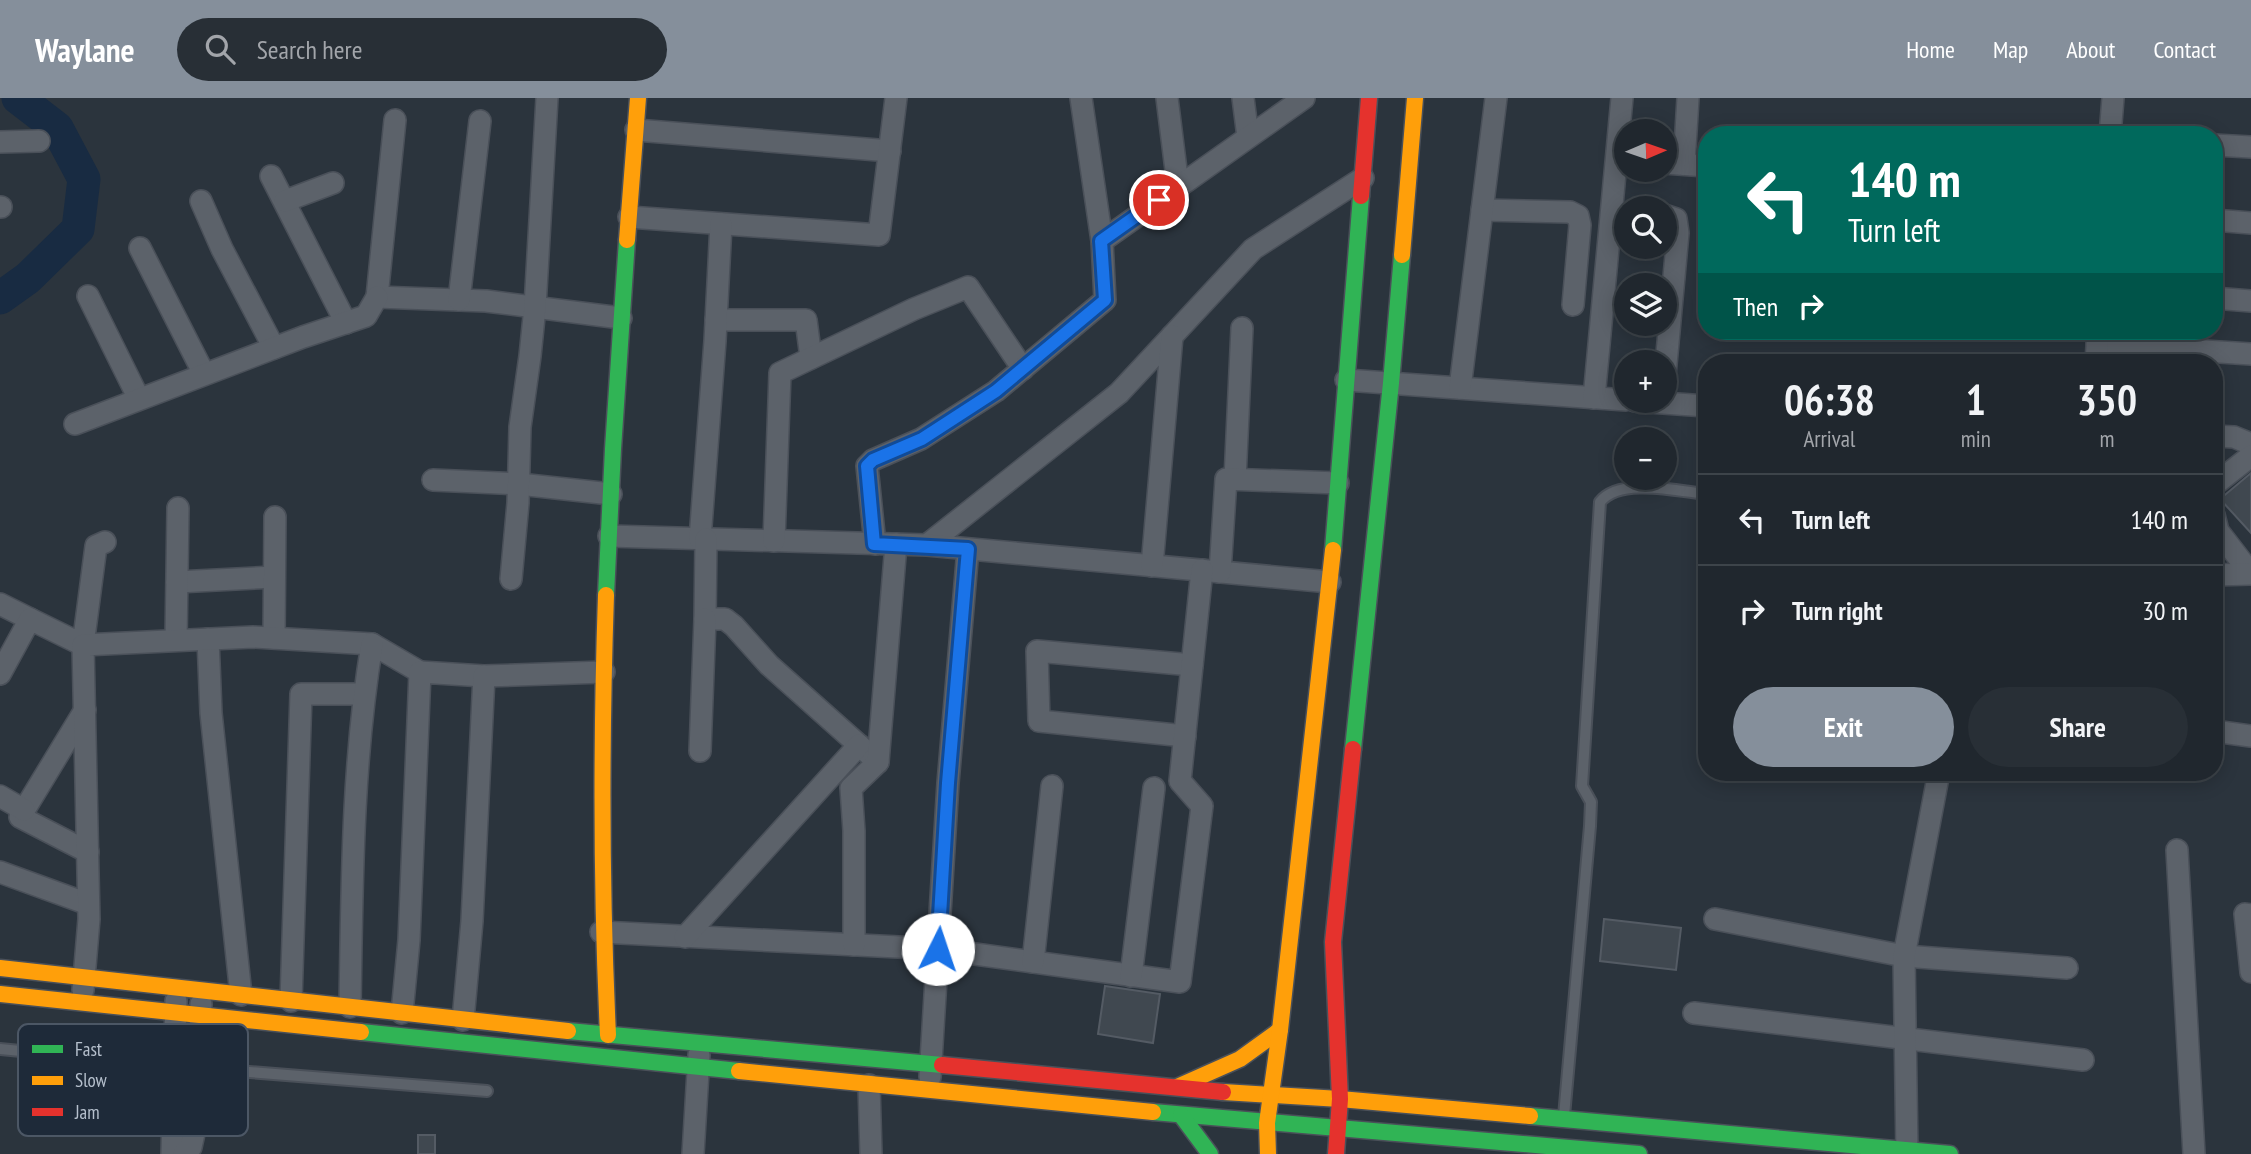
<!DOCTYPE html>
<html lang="en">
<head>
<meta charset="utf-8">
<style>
  :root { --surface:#20272e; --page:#282f36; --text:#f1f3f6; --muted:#a2a5aa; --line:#3d444a; --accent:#858f9b }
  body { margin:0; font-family:"PT Sans Narrow",sans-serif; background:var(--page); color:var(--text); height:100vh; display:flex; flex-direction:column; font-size:26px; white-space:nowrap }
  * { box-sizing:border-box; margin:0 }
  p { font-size:23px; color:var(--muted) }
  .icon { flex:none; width:38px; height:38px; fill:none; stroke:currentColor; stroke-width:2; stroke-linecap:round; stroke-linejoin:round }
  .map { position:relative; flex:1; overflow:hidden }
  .drawer { position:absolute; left:1698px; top:256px; width:525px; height:427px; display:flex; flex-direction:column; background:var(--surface); border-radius:28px; box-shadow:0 4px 18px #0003,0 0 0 2px var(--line) }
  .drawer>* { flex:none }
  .hud { position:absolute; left:1698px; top:28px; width:525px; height:214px; border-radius:28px; box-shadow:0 4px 18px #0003,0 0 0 2px var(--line); background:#00695c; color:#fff; overflow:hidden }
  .needle { width:46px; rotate:88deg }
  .buttons { position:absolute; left:1614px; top:21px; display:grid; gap:14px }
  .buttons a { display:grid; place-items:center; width:63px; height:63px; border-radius:50%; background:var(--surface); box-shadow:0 4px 18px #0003,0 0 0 2px var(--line); font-size:35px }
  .pin { position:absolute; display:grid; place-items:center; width:60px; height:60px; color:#fff; margin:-30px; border:4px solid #fff; border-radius:50%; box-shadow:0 2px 7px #0007 }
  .me { position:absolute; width:77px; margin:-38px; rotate:4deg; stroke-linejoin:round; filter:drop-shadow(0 0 5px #0008) }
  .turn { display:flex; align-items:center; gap:24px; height:147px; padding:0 35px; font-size:32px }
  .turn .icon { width:91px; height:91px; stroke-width:2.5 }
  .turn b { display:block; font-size:49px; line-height:60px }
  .then { display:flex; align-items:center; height:66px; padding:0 35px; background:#0003; gap:14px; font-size:26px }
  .eta { display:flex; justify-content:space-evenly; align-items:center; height:119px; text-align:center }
  .eta b { font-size:42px; font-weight:600; line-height:49px }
  .action { display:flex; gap:14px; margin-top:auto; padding:14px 35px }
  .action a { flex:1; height:80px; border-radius:42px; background:var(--accent); color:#fff; font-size:28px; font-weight:600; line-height:80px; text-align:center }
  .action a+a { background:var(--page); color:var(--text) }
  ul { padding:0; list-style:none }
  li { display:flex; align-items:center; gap:21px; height:91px; padding:0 35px; border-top:2px solid var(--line) }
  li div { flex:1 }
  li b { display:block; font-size:26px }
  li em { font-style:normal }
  header { display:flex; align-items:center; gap:42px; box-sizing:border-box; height:98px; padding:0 35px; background:var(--accent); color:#fff }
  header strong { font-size:33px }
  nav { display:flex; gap:38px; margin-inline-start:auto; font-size:24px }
  .search { width:490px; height:63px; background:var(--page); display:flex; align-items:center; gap:18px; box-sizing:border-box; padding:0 24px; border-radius:38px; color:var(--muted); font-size:26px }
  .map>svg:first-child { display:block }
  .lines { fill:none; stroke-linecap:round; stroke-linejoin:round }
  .river { stroke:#182b42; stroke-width:33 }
  .building { fill:#404850; stroke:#545b64; stroke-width:2 }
  .lane-casing { stroke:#4a5059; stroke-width:14 }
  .street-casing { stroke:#4a5059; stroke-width:24 }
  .fast-casing { stroke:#4a5059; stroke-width:19 }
  .slow-casing { stroke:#4a5059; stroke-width:19 }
  .jam-casing { stroke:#4a5059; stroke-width:19 }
  .lane { stroke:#5c626a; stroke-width:10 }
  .street { stroke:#5c626a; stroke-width:21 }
  .fast { stroke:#30b455; stroke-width:16 }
  .slow { stroke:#ff9f0a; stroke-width:16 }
  .jam { stroke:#e5322d; stroke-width:16 }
  .route-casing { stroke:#114b97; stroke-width:18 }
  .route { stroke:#1a73e8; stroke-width:12 }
  .key { fill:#1e2a39; stroke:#4c5765; stroke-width:2 }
  .key-label { font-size:19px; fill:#b6c0cd }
</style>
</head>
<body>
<header>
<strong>Waylane</strong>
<div class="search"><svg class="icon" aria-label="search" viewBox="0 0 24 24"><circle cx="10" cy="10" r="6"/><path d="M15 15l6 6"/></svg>Search here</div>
<nav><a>Home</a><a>Map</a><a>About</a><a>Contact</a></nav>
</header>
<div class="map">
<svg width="2251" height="1056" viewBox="0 0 2251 1056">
  <rect width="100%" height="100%" fill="#2b343d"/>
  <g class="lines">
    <path class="river" d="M 0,200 L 28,180 L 78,131 L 84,81 L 57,30 L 18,0"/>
  </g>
  <g class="building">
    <path d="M 2251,375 L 2251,435 L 2220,401 Z"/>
    <path d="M 1604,821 L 1681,830 L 1676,872 L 1600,863 Z"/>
    <path d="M 1105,888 L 1160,896 L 1153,945 L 1098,936 Z"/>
    <rect x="418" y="1037" width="17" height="19"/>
  </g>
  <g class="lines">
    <defs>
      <g id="lane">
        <path d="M 0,951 L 174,968 L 487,993"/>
        <path d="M 1564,1018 L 1590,728 L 1591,704 L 1582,688 L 1600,404 C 1619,379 1678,393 1706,396"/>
      </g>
      <g id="street">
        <path d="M 1081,0 L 1102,143"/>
        <path d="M 1167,0 L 1178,88"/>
        <path d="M 1243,0 L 1248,39"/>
        <path d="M 395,22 L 377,199 L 486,203 L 621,220"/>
        <path d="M 636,32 L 890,53"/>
        <path d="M 2110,37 L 2113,0"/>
        <path d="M 0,44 L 39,43"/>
        <path d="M 2214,47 L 2251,49"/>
        <path d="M 1664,65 L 1706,68"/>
        <path d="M 1684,66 L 1688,0"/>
        <path d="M 271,78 L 346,225"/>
        <path d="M 201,103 L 222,151 L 274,250"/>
        <path d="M 285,103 L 333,85"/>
        <path d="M 0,109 L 1,109"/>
        <path d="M 1482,112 L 1570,114 L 1578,118 L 1580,127 L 1573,207"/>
        <path d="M 1664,117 L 1676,121 L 1678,135 L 1664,288"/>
        <path d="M 629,119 L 879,137 L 896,0"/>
        <path d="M 2214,122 L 2251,125"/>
        <path d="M 140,150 L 204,276"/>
        <path d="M 88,198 L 139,301"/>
        <path d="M 2214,200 L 2251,203"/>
        <path d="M 459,202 L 480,23"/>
        <path d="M 716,222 L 806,222 L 811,260"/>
        <path d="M 2097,246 L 2251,256"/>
        <path d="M 2096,264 L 2098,233"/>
        <path d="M 1346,282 L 1626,302"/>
        <path d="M 1460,290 L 1496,0"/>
        <path d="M 1594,300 L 1622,0"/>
        <path d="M 1635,303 L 1706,308"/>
        <path d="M 75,326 L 303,239 L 366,218 L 377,199"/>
        <path d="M 2214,338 L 2234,339 L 2251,346"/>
        <path d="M 1235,381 L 1242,230"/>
        <path d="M 433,382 L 519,386 L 611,396"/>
        <path d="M 2214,387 L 2251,358"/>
        <path d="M 2214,417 L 2218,433 L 2245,468 L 2251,471"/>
        <path d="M 609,438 L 927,447 L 1119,295 L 1253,151 L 1363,80"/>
        <path d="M 700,441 L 715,243 L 721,126"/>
        <path d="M 706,441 L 705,521 L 725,521 L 734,528 L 769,567 L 878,664"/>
        <path d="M 774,443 L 780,275 L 914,211 L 968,189 L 1023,271"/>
        <path d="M 875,446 L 867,368 L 873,362 L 921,341 L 996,293 L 1105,202 L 1102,143 L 1304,0"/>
        <path d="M 927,447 L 1330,484"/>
        <path d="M 1152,468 L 1172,238"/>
        <path d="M 1220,474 L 1226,381 L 1338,385"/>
        <path d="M 2214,477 L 2251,476"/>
        <path d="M 511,481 L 518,405 L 520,329 L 530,258 L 535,209 L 547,0"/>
        <path d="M 177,484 L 274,479"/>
        <path d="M 0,506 L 30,521"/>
        <path d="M 274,540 L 275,419"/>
        <path d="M 208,541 L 211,615 L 241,897"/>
        <path d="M 176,542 L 178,410"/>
        <path d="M 0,576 L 30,521 L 83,547 L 96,448 L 105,444"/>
        <path d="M 85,612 L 20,719 L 88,754"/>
        <path d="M 2214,633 L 2251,638"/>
        <path d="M 1185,638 L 1039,623 L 1037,553 L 1192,567"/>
        <path d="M 700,653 L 705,521"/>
        <path d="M 0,698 L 24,712"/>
        <path d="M 2177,752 L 2194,1056"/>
        <path d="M 0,774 L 88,806"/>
        <path d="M 2251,817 L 2245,816 L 2251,874"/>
        <path d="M 1715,821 L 1904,858 L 2067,870"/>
        <path d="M 601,834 L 938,851 L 1180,884 L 1202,708 L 1180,683 L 1202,472"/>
        <path d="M 685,839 L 859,647"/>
        <path d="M 854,847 L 854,733 L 851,690 L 878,664 L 896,446"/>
        <path d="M 1033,864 L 1052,688"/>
        <path d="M 1131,878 L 1154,690"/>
        <path d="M 83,892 L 89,821 L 83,547 L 253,539 L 372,546 L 420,574"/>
        <path d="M 291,903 L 301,596 L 364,596"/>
        <path d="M 350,909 C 352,788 352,666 372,546"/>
        <path d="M 402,915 L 409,842 L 420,574 L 484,578"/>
        <path d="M 1694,915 L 2083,962"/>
        <path d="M 463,922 L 472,823 L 484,578 L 604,574"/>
        <path d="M 930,979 L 948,685 L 968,451"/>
        <path d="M 869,987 L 871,1056"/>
        <path d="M 172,1056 L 176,903"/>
        <path d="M 184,1056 L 191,1049 L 196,1026 L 201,906"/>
        <path d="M 693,1056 L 699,957"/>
        <path d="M 1907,1056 L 1904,858 L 1939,674"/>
      </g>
      <g id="fast">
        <path d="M 1333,452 L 1361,98"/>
        <path d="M 606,497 L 613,351 L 627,142"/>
        <path d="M 1353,651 L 1391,285 L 1402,157"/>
        <path d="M 568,933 L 942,967"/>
        <path d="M 361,934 L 739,973"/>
        <path d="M 1153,1014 L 1639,1056"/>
        <path d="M 1181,1017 L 1210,1056"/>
        <path d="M 1530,1018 L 1950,1056"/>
      </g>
      <g id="slow">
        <path d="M 627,142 L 638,0"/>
        <path d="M 1402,157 L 1415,0"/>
        <path d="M 606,497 C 601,644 601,790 608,937"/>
        <path d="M 0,870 L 568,933"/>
        <path d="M 0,896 L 361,934"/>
        <path d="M 739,973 L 1153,1014"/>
        <path d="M 1177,989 L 1240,961 L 1280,932"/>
        <path d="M 1223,994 L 1340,1001 L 1530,1018"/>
        <path d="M 1268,1056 L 1267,1025 L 1280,932 L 1333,452"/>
      </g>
      <g id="jam">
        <path d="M 1361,98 L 1369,0"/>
        <path d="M 942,967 L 1223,994"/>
        <path d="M 1336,1056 L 1340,1001 L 1333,844 L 1353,651"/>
      </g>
    </defs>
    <use href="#lane" class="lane-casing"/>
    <use href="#street" class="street-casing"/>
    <use href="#fast" class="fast-casing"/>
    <use href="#slow" class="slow-casing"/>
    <use href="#jam" class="jam-casing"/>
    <use href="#lane" class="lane"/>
    <use href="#street" class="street"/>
    <use href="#fast" class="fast"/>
    <use href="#slow" class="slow"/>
    <use href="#jam" class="jam"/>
  </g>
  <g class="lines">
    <defs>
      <path id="route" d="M 938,851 L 948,685 L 968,451 L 874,446 L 867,368 L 873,362 L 922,341 L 996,293 L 1105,202 L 1101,143 L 1159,102"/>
    </defs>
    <use href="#route" class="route-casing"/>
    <use href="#route" class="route"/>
  </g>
  <rect x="18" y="926" width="230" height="112" rx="10" class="key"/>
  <rect x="32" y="947" width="31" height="8" fill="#30b455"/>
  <rect x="32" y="978" width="31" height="9" fill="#ff9f0a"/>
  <rect x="32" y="1010" width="31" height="8" fill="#e5322d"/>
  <g class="key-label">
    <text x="75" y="958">Fast</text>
    <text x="75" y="989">Slow</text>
    <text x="75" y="1021">Jam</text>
  </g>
</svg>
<div class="buttons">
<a><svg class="needle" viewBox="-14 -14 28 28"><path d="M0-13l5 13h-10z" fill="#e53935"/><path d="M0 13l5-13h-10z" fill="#a2a5aa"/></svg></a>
<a><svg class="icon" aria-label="search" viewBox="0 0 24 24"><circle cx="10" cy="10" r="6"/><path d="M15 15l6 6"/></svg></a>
<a><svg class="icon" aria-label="layers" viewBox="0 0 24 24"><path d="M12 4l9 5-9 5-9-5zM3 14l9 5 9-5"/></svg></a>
<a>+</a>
<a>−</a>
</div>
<div class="pin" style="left:1159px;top:102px;background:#d93025"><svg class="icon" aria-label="arrive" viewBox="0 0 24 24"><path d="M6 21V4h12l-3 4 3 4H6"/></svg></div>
<svg class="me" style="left:938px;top:851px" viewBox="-20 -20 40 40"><circle r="19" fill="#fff"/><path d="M0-13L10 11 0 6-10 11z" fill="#1a73e8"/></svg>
<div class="hud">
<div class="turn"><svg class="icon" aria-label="left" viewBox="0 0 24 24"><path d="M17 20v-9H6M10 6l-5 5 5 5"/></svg><div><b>140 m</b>Turn left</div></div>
<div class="then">Then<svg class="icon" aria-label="right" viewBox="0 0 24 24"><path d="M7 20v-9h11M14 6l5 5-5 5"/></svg></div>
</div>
<section class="drawer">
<div class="eta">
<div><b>06:38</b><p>Arrival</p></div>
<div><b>1</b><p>min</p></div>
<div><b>350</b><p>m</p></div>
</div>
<ul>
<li><svg class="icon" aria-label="left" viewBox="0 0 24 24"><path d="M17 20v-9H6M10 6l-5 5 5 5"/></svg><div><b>Turn left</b></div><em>140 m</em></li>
<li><svg class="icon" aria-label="right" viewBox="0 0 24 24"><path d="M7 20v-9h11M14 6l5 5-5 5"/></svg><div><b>Turn right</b></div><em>30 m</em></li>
</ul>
<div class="action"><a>Exit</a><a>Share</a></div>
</section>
</div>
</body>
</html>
